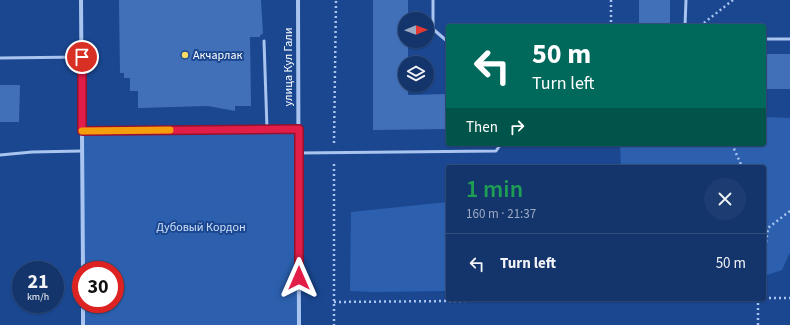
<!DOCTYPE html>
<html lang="en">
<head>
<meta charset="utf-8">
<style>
  :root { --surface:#14356c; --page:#1d3d72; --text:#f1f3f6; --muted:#9dabc2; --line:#33507f }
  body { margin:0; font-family:"Source Sans 3",sans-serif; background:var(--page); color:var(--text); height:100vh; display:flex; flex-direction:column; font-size:15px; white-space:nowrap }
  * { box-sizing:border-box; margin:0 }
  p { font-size:13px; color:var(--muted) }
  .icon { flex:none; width:22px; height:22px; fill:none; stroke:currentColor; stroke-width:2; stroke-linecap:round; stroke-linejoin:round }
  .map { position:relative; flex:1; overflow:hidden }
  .sheet { position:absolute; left:446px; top:165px; width:320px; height:136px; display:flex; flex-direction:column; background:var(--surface); border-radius:4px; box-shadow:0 1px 3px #0004,0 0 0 1px var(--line) }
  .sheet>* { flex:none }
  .guide { position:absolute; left:446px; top:24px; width:320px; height:122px; border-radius:4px; box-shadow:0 1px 3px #0004,0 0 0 1px var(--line); background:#00695c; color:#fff; overflow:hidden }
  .needle { width:26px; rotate:89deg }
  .controls { position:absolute; left:398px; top:12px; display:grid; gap:8px }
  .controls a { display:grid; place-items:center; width:36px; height:36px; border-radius:50%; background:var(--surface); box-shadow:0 1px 3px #0004,0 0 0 1px var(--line); font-size:20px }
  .speed { position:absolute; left:12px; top:261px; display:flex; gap:8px; font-size:20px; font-weight:700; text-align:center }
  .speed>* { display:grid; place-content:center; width:52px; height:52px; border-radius:50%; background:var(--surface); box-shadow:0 1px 3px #0004,0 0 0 1px var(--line); line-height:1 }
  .speed small { font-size:10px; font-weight:400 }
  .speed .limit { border:6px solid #d22; background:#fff; color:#111 }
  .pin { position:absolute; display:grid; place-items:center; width:34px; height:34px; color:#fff; margin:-17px; border:2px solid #fff; border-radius:50%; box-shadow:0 1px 4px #0007 }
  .me { position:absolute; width:44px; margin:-22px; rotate:0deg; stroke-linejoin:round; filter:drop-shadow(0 0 3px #0008) }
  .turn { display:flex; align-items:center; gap:14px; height:84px; padding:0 20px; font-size:18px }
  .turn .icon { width:52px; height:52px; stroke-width:2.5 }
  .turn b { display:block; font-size:28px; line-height:34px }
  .then { display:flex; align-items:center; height:38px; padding:0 20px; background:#0003; gap:8px; font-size:15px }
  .round { display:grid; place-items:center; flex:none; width:42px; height:42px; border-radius:21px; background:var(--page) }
  .head { display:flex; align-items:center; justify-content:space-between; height:68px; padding:0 20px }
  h1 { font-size:24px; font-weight:600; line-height:30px; color:#1e9e55 }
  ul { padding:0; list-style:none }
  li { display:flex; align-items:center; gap:12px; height:60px; padding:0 20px; border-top:1px solid var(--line) }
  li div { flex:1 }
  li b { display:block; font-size:15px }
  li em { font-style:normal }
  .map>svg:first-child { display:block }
  .green { fill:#2c60ae }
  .building { fill:#4270b8 }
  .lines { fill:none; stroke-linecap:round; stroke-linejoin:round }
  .path { stroke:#a8c4ef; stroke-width:2.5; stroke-dasharray:2 3; stroke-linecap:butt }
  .lane { stroke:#a8c4ef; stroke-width:3 }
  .street { stroke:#a8c4ef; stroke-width:4 }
  .route-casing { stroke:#92132f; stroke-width:10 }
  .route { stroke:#e11d48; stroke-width:7 }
  .slow { stroke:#f59e0b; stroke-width:7 }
  .poi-dot { fill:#ffdb66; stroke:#1a4790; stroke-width:1.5 }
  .labels { text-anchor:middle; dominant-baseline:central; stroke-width:4; stroke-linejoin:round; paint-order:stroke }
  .poi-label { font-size:12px; fill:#fff; stroke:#1a4790; text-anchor:start }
  .street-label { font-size:12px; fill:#fff; stroke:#1a4790 }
  .park-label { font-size:12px; fill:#cee0fa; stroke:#1a4790 }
</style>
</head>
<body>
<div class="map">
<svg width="790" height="325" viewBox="0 0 790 325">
  <rect width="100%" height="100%" fill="#1a4790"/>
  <g class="green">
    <path d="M 764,117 L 790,118 L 790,252 L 782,270 L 764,276 L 764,167 L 621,167 L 620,144 L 764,144 Z"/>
    <path d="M 299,129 L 297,325 L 83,325 L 83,304 L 115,304 L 115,270 L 83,270 L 82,131 Z"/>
    <path d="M 448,202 L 448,291 L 373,292 L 350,291 L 351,212 Z"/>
  </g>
  <g class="building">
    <path d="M 119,0 L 261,0 L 263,34 L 260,35 L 260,37 L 250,37 L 251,106 L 235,106 L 235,111 L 208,106 L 138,108 L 138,91 L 130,91 L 130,78 L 124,78 L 124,73 L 120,73 Z"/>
    <path d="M 373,0 L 408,0 L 408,19 L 405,19 L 405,41 L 408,41 L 408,63 L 405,63 L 405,85 L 408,85 L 408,95 L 448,94 L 448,129 L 373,130 Z"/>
    <rect x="639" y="0" width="31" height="26"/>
    <rect x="764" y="54" width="26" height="35"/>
    <path d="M 0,85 L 20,85 L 19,122 L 0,122 Z"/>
  </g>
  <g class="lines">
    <g class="path">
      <path d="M 611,0 L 611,26"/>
      <path d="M 700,26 L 733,0"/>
      <path d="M 334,143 L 336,0"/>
      <path d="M 732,144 L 742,167"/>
      <path d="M 334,164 L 334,325"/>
      <path d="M 764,230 L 766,237"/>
      <path d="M 764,257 L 768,228 L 790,211"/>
      <path d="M 764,298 L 790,298"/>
      <path d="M 334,302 L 685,299"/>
      <path d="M 758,325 L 758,299"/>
    </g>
    <g class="lane">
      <path d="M 433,0 L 433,29 L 448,42"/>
      <path d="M 685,26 L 686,0"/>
      <path d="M 764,39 L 790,39"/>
      <path d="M 264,41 L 267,129"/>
      <path d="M 0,58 L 82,57"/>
      <path d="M 82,131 L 299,129"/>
      <path d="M 299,153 L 496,151 L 501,144"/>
      <path d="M 0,155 L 32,152 L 82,151"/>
    </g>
    <g class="street">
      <path d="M 81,0 L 83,270"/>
      <path d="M 298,0 L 299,325"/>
      <path d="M 83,304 L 83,325"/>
    </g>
  </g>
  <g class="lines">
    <defs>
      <path id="route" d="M 82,57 L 82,131 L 299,129 L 299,278"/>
    </defs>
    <use href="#route" class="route-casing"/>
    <use href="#route" class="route"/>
    <path class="slow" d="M 82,131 L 170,130"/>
  </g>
  <circle class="poi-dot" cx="185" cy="55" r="4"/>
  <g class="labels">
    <g class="poi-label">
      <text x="193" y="55">Акчарлак</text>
    </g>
    <g class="street-label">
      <text transform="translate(288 67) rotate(-90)">улица Кул Гали</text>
    </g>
    <g class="park-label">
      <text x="201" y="227">Дубовый Кордон</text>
    </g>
  </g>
</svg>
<div class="controls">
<a><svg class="needle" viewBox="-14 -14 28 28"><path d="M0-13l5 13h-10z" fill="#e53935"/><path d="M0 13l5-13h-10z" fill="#9dabc2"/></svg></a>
<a><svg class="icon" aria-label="layers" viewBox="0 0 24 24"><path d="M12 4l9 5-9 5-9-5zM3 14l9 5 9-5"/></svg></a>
</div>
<div class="speed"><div>21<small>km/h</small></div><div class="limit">30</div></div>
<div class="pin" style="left:82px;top:57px;background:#d93025"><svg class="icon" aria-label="arrive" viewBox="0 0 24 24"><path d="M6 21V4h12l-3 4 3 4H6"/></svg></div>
<svg class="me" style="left:299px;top:278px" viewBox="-20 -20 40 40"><path d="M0-17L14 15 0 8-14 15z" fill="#e11d48" stroke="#fff" stroke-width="4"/></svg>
<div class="guide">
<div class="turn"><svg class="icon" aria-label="left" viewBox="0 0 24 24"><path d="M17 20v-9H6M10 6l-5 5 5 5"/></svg><div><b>50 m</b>Turn left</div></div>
<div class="then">Then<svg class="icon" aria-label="right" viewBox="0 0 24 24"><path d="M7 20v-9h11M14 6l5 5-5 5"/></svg></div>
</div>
<section class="sheet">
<div class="head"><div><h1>1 min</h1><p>160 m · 21:37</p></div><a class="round"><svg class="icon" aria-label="close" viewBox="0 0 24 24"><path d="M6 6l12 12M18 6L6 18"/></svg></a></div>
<ul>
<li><svg class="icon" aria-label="left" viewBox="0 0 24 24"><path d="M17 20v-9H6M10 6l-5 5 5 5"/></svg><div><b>Turn left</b></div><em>50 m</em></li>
</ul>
</section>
</div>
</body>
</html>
